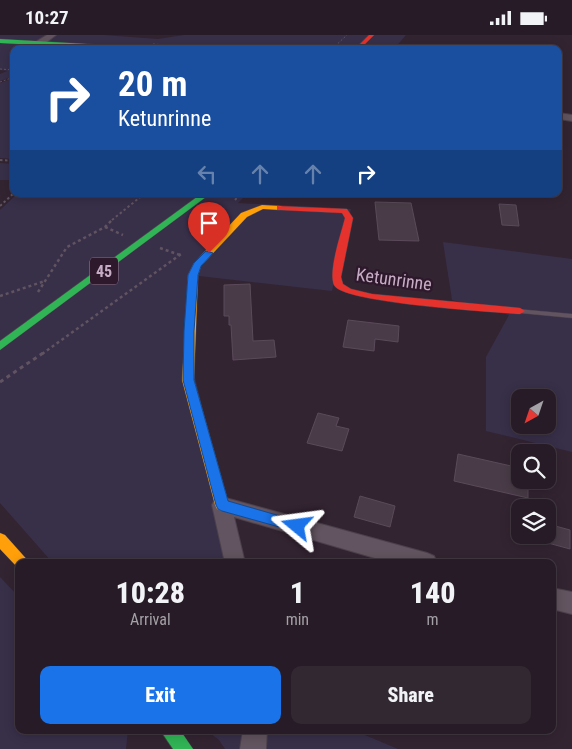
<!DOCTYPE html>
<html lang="en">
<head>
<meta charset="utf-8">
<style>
  :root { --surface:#261b26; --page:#322832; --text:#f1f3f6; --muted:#a4a1a7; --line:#423943; --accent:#1a73e8 }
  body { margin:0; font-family:"Roboto Condensed",sans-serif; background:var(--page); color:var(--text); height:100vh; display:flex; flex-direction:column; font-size:19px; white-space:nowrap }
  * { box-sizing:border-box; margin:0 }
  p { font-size:16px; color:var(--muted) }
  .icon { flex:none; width:28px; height:28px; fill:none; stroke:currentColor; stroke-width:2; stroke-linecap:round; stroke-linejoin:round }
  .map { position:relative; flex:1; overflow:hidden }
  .details { position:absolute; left:15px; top:524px; width:541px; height:175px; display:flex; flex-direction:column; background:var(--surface); border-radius:10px; box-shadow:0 2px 12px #0003,0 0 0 1px var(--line) }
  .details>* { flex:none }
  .hud { position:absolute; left:10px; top:10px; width:552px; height:152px; border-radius:10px; box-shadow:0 2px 12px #0003,0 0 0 1px var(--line); background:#1a4fa0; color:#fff; overflow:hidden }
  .needle { width:32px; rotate:220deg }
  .controls { position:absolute; left:511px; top:354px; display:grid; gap:10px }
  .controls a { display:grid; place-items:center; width:45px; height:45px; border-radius:10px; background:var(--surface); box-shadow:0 2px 12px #0003,0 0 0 1px var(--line); font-size:25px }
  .pin { position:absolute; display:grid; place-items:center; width:42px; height:42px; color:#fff; margin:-51px -21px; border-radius:50% 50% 50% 0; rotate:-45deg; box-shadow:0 0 5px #0007 }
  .pin .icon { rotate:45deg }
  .me { position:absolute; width:55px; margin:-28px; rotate:286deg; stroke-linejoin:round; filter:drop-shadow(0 0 4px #0008) }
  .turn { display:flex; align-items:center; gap:18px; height:105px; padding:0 25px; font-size:22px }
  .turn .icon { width:65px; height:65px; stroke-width:2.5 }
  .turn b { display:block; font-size:35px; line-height:42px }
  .lanes { display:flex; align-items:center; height:48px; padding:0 25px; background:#0003; justify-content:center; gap:25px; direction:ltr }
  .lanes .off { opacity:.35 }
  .eta { display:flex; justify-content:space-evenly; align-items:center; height:85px; text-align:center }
  .eta b { font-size:30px; font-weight:800; line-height:35px }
  .primary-button { display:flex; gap:10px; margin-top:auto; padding:10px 25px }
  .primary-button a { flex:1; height:58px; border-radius:10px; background:var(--accent); color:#fff; font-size:20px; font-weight:800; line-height:58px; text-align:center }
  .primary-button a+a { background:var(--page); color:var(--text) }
  .status { display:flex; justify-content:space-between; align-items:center; height:35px; padding:0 25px; background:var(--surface); direction:ltr }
  .status svg { height:14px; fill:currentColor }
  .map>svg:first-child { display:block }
  .green { fill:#382f49; fill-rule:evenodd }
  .building { fill:#493c48; stroke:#5b4b5a }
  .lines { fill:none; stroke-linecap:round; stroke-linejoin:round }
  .lane-casing { stroke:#4b404b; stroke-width:1 }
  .street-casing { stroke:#4b404b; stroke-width:2 }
  .fast-casing { stroke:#4b404b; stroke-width:1 }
  .slow-casing { stroke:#4b404b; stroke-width:1 }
  .jam-casing { stroke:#4b404b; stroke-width:1 }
  .path-far3 { stroke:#605461; stroke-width:1; stroke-dasharray:2 2; stroke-linecap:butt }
  .path-far2 { stroke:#605461; stroke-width:2; stroke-dasharray:2.5 2.5; stroke-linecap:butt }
  .path-far1 { stroke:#605461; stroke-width:2.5; stroke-dasharray:3 3; stroke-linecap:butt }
  .path { stroke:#605461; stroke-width:3; stroke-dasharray:4 4; stroke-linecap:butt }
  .lane { fill:#625460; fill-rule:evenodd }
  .street { fill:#625460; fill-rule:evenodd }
  .fast { fill:#30b455; fill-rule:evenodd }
  .slow { fill:#ff9f0a; fill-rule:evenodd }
  .jam { fill:#e5322d; fill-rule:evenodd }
  .route { fill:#1a73e8; stroke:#114b97 }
  .labels { text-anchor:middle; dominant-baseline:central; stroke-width:4.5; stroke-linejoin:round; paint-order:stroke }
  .shield { fill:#2d182c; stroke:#988096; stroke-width:1 }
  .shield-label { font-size:16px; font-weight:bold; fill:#c6acc4 }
  .street-label { font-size:18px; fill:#c6acc4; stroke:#2d182c }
</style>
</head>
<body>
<div class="status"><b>10:27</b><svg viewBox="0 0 49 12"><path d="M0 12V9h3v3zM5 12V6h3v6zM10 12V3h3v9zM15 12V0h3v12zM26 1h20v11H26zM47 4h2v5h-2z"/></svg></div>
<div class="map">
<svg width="572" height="714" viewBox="0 0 572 714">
  <rect width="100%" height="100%" fill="#332432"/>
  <g class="green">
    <path d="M 0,0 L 104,0 L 158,4 L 184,0 L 406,0 L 394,14 L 14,14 L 14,41 L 0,46 L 0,39 L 7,36 L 0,35 Z"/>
    <path d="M 14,43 L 14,124 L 0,123 L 0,48 Z"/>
    <path d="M 0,128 L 14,129 L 14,145 L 0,145 Z"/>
    <path d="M 17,159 L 247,159 L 238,168 L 351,174 L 332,256 L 199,241 L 192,330 L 240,527 L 52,527 L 0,468 L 0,175 Z"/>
    <path d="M 443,207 L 572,224 L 572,417 L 486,396 L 486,322 L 509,280 L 452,265 ZM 520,362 L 548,362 L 548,390 L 520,390 Z"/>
    <path d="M 0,542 L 19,562 L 19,695 L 128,695 L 126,714 L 0,714 Z"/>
    <path d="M 206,695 L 353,695 L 398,714 L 225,714 L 219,705 Z"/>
  </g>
  <g class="building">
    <path d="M 375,167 L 411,168 L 419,206 L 379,205 Z"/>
    <path d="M 499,169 L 516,170 L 519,191 L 502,190 Z"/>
    <path d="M 250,249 L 253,306 L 274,305 L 276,322 L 233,325 L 231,290 L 229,290 L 229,281 L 224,281 L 224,250 Z"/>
    <path d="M 348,285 L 399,291 L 398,307 L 375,304 L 374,316 L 343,312 Z"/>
    <path d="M 318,378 L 339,383 L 336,391 L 349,394 L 342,416 L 307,408 Z"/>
    <path d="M 458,419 L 520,433 L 520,445 L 528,445 L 528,463 L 454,446 Z"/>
    <path d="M 360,461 L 395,471 L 390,492 L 354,482 Z"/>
    <path d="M 548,489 L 570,495 L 570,514 L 548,508 Z"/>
  </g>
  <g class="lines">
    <defs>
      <g id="lane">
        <path d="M 391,10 L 393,11 L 391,14 L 387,14 Z"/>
        <path d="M 517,274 L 572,279 L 572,283 L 520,278 L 517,278 L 516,276 Z"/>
      </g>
      <g id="street">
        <path d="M 47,0 L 56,0 L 43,10 L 37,10 L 37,6 Z"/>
        <path d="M 559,78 L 572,80 L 572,86 L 559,84 Z"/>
        <path d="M 222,462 L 427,518 L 434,521 L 437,528 L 392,528 L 234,482 L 245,528 L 225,528 L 212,470 L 215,464 Z"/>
        <path d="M 552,553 L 572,557 L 572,579 L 552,574 Z"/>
        <path d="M 243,695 L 267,695 L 266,714 L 240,714 Z"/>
      </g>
      <g id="fast">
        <path d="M 0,4 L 140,12 L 142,14 L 109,14 L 0,8 Z"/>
        <path d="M 201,159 L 210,159 L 0,315 L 0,306 Z"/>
        <path d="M 160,695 L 180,695 L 193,714 L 173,714 Z"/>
      </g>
      <g id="slow">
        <path d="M 262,170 L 280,171 L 284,173 L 280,175 L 263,174 L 247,182 L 201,231 L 198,240 L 194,345 L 229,470 L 227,474 L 222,476 L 217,474 L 215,470 L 182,345 L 188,240 L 194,228 L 241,178 Z"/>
        <path d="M 0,498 L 5,500 L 30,528 L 19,528 L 18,533 L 0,514 Z"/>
      </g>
      <g id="jam">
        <path d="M 369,0 L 374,0 L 360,14 L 355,14 Z"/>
        <path d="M 277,171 L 347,174 L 353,183 L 341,242 L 343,249 L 351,254 L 372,259 L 520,273 L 525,276 L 520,279 C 494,277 342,268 334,250 C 328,236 341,199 345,183 L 342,178 L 280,175 L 277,175 Z"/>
      </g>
    </defs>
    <use href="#lane" class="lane-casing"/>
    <use href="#street" class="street-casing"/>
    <use href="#fast" class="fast-casing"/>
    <use href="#slow" class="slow-casing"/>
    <use href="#jam" class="jam-casing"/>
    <g class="path-far3">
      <path d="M 153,9 L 221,14"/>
      <path d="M 332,14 L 347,0"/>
      <path d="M 0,34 L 14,35"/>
      <path d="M 0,47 L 14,42"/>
    </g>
    <g class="path-far2">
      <path d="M 0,125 L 14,126"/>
      <path d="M 235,165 L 240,159"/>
      <path d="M 0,171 L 14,158"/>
      <path d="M 112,185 L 144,159"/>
    </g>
    <g class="path-far1">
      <path d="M 105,192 L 123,200"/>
      <path d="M 160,213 L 180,220"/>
      <path d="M 38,257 L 67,212 L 105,192 L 113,184"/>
      <path d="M 0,261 L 45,246"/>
      <path d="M 42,319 L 181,219"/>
    </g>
    <path class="path" d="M 0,347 L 43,318"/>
    <use href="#lane" class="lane"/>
    <use href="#street" class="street"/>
    <use href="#fast" class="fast"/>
    <use href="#slow" class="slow"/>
    <use href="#jam" class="jam"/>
  </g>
  <path class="route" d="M 206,216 L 213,218 L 201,231 L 198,240 L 194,296 L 194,345 L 228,466 L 301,487 L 304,491 L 301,495 L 297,497 L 222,476 L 218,474 L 216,470 L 183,345 L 184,296 L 188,240 L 194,228 Z"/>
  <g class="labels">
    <rect class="shield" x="90" y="222.5" width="28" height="27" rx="4"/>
    <g class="shield-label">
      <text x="104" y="236">45</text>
    </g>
    <g class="street-label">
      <text transform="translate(394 244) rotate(8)">Ketunrinne</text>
    </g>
  </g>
</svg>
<div class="controls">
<a><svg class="needle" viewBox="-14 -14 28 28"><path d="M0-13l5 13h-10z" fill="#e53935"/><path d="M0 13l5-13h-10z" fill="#a4a1a7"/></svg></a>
<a><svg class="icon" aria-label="search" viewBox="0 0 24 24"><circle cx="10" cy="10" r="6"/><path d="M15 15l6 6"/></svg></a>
<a><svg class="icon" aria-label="layers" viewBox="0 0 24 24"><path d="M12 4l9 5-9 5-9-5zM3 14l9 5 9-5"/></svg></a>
</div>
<div class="pin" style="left:209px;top:218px;background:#d93025"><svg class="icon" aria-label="arrive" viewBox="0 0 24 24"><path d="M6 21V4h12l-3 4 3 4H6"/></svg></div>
<svg class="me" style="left:297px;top:491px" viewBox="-20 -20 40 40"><path d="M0-17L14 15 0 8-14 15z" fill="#1a73e8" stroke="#fff" stroke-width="4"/></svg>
<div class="hud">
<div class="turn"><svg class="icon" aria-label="right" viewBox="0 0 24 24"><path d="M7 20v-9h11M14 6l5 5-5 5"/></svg><div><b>20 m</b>Ketunrinne</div></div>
<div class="lanes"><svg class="icon off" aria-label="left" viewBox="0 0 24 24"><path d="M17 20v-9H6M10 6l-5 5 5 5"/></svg><svg class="icon off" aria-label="ahead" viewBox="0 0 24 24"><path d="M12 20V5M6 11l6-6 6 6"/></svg><svg class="icon off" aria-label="ahead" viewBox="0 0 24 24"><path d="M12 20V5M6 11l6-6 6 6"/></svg><svg class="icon" aria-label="right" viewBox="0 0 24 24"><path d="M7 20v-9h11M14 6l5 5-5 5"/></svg></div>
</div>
<section class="details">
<div class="eta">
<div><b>10:28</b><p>Arrival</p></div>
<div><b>1</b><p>min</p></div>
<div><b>140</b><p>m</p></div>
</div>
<div class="primary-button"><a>Exit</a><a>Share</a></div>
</section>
</div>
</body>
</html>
